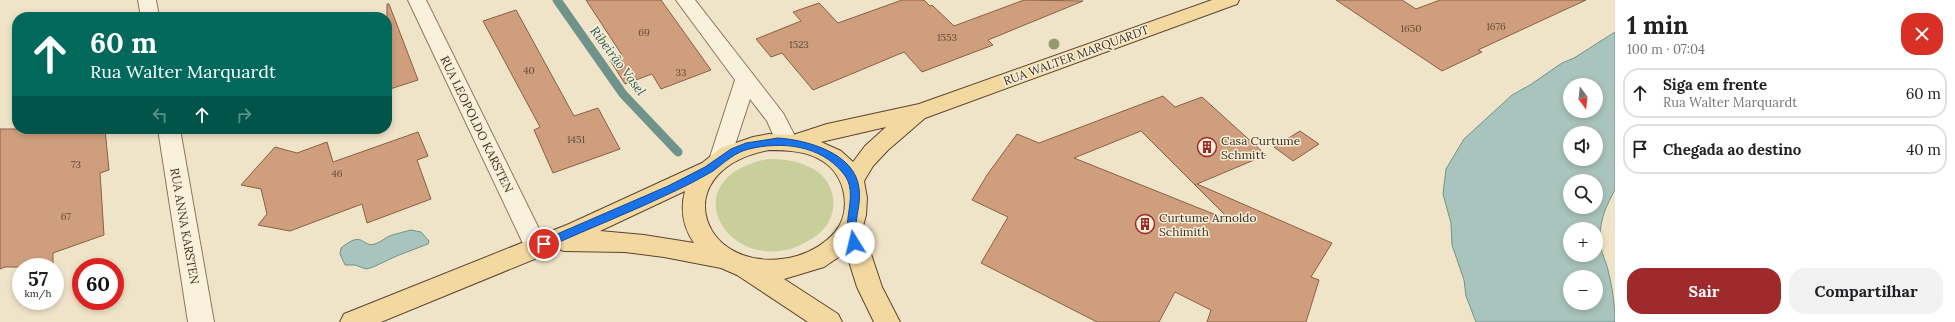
<!DOCTYPE html>
<html lang="pt">
<head>
<meta charset="utf-8">
<style>
  :root { --surface:#fff; --page:#f2f2f2; --text:#202124; --muted:#757577; --line:#e0e0e0; --accent:#9e2a2b }
  body { margin:0; font-family:Lora,serif; background:var(--page); color:var(--text); height:100vh; display:flex; flex-direction:column; font-size:15px; white-space:nowrap }
  * { box-sizing:border-box; margin:0 }
  p { font-size:13px; color:var(--muted) }
  .icon { flex:none; width:22px; height:22px; fill:none; stroke:currentColor; stroke-width:2; stroke-linecap:round; stroke-linejoin:round }
  .map { position:relative; flex:1; overflow:hidden }
  .details { display:flex; flex-direction:column; background:var(--surface); width:340px }
  .details>* { flex:none }
  .hud { position:absolute; left:12px; top:12px; width:380px; height:122px; border-radius:16px; box-shadow:0 2px 6px #0003; background:#00695c; color:#fff; overflow:hidden }
  .needle { width:26px; rotate:165deg }
  .fabs { position:absolute; left:1563px; top:78px; display:grid; gap:8px }
  .fabs a { display:grid; place-items:center; width:40px; height:40px; border-radius:50%; background:var(--surface); box-shadow:0 2px 6px #0003; font-size:20px }
  .speed { position:absolute; left:12px; top:258px; display:flex; gap:8px; font-size:20px; font-weight:700; text-align:center }
  .speed>* { display:grid; place-content:center; width:52px; height:52px; border-radius:50%; background:var(--surface); box-shadow:0 2px 6px #0003; line-height:1 }
  .speed small { font-size:10px; font-weight:400 }
  .speed .limit { border:6px solid #d22; background:#fff; color:#111 }
  .pin { position:absolute; display:grid; place-items:center; width:34px; height:34px; color:#fff; margin:-17px; border:2px solid #fff; border-radius:50%; box-shadow:0 1px 4px #0007 }
  .me { position:absolute; width:44px; margin:-22px; rotate:351deg; stroke-linejoin:round; filter:drop-shadow(0 0 3px #0008) }
  .turn { display:flex; align-items:center; gap:14px; height:84px; padding:0 12px; font-size:18px }
  .turn .icon { width:52px; height:52px; stroke-width:2.5 }
  .turn b { display:block; font-size:28px; line-height:34px }
  .lanes { display:flex; align-items:center; height:38px; padding:0 12px; background:#0003; justify-content:center; gap:20px; direction:ltr }
  .lanes .off { opacity:.35 }
  .round { display:grid; place-items:center; flex:none; width:42px; height:42px; border-radius:16px; background:var(--page) }
  .summary { display:flex; align-items:center; justify-content:space-between; height:68px; padding:0 12px }
  h1 { font-size:24px; font-weight:700; line-height:30px }
  .action { display:flex; gap:8px; margin-top:auto; padding:8px 12px }
  .action a { flex:1; height:46px; border-radius:16px; background:var(--accent); color:#fff; font-size:16px; font-weight:700; line-height:46px; text-align:center }
  .action a+a { background:var(--page); color:var(--text) }
  ul { padding:0; list-style:none }
  li { display:flex; align-items:center; gap:12px; height:50px; margin:0 8px 6px; padding:0 4px; border:2px solid var(--line); border-radius:16px }
  li div { flex:1 }
  li b { display:block; font-size:15px }
  li em { font-style:normal }
  main { display:flex; flex:1; min-height:0 }
  .map>svg:first-child { display:block }
  .green { fill:#c9cf9b }
  .water { fill:#a9c4bc; stroke:#6f938a; fill-rule:evenodd }
  .lines { fill:none; stroke-linecap:round; stroke-linejoin:round }
  .stream { stroke:#6f938a; stroke-width:9 }
  .building { fill:#cf9f7d; stroke:#8d5f41; fill-rule:evenodd }
  .minor-casing { stroke:#8d765c; stroke-width:2 }
  .major-casing { stroke:#5b4430; stroke-width:2 }
  .minor { fill:#faf1dc; fill-rule:evenodd }
  .major { fill:#f3d9a0; fill-rule:evenodd }
  .tree { fill:#96986f }
  .route { fill:#1a73e8; stroke:#114b97 }
  .labels { text-anchor:middle; dominant-baseline:central; stroke-width:3; stroke-linejoin:round; paint-order:stroke }
  .number-label { font-size:10px; fill:#624a37 }
  .street-label { font-size:12px; fill:#3d2e20; stroke:#f7eed8 }
  .poi-label { font-size:12px; fill:#3d2e20; stroke:#f7eed8; text-anchor:start }
  .water-label { font-size:13px; font-style:italic; fill:#2f5d5a; stroke:#f7eed8 }
</style>
</head>
<body>
<main>
<div class="map">
<svg width="1615" height="322" viewBox="0 0 1615 322">
  <rect width="100%" height="100%" fill="#f0e4c8"/>
  <path class="green" d="M 768,159 C 785,159 800,161 815,170 C 840,186 839,220 816,236 C 737,292 662,180 768,159 Z"/>
  <g class="water">
    <path d="M 1615,32 L 1615,190 C 1607,204 1600,219 1600,237 C 1599,249 1605,258 1608,270 C 1612,286 1615,305 1615,322 L 1476,322 L 1466,296 L 1464,280 L 1452,245 L 1451,223 L 1443,194 L 1446,169 L 1464,139 L 1512,95 L 1530,85 L 1562,63 L 1574,58 ZM 1570,85 L 1596,85 L 1596,111 L 1570,111 ZM 1570,133 L 1596,133 L 1596,159 L 1570,159 ZM 1570,181 L 1596,181 L 1596,207 L 1570,207 ZM 1570,229 L 1596,229 L 1596,255 L 1570,255 ZM 1570,277 L 1596,277 L 1596,303 L 1570,303 Z"/>
    <path d="M 411,230 L 421,232 L 429,241 L 428,244 L 399,255 L 373,267 L 366,269 L 355,265 L 345,265 L 340,254 L 341,248 C 364,229 361,248 375,244 C 381,242 386,237 392,235 C 398,233 405,232 411,230 Z"/>
  </g>
  <g class="lines">
    <path class="stream" d="M 557,0 L 623,94 L 678,152"/>
  </g>
  <g class="building">
    <path d="M 586,0 L 661,0 L 711,70 L 661,89 L 652,74 L 625,84 L 610,60 L 622,55 Z"/>
    <path d="M 902,0 L 924,0 L 930,6 L 932,5 L 954,26 L 1024,0 L 1083,1 L 988,40 L 993,45 L 922,72 L 904,52 L 813,90 L 782,53 L 771,57 L 756,39 L 801,21 L 793,12 L 819,3 L 838,23 Z"/>
    <path d="M 1336,0 L 1402,0 L 1416,9 L 1440,0 L 1586,0 L 1478,50 L 1482,52 L 1442,71 Z"/>
    <path d="M 387,4 L 389,4 L 418,80 L 387,90 Z"/>
    <path d="M 516,10 L 574,116 L 598,108 L 620,149 L 553,173 L 534,130 L 540,127 L 483,21 Z"/>
    <path d="M 1163,96 L 1175,107 L 1202,97 L 1266,155 L 1197,184 L 1332,243 L 1311,277 L 1319,280 L 1306,322 L 1207,322 L 1211,310 L 1175,292 L 1159,322 L 1097,322 L 981,263 L 1008,217 L 972,200 L 987,175 L 1017,134 L 1039,143 ZM 1141,131 L 1195,185 L 1196,184 L 1195,185 L 1231,221 L 1074,158 Z"/>
    <path d="M 0,129 L 105,129 L 109,170 L 100,173 L 104,235 L 53,253 L 53,267 L 5,267 L 0,269 Z"/>
    <path d="M 1300,131 L 1319,144 L 1293,161 L 1274,147 Z"/>
    <path d="M 418,132 L 428,156 L 417,160 L 431,199 L 367,223 L 362,204 L 290,231 L 258,225 L 267,214 L 261,189 L 241,185 L 275,147 L 297,153 L 327,142 L 333,162 Z"/>
  </g>
  <g class="lines">
    <defs>
      <g id="minor">
        <path d="M 138,0 L 156,0 L 159,17 L 141,17 Z"/>
        <path d="M 408,0 L 426,0 L 548,247 L 544,254 L 536,257 L 528,254 Z"/>
        <path d="M 676,0 L 695,0 L 783,113 L 798,142 L 795,148 L 787,150 L 779,148 L 767,121 L 750,99 L 728,166 L 720,168 L 712,166 L 709,160 L 735,80 Z"/>
        <path d="M 158,129 L 180,129 L 214,322 L 188,322 Z"/>
      </g>
      <path id="major" d="M 1212,0 L 1239,0 L 1237,4 L 925,118 L 888,150 L 873,166 L 864,181 L 867,198 L 866,215 L 863,226 L 866,239 L 882,287 L 900,322 L 874,322 L 857,287 L 846,252 L 824,267 L 784,279 L 838,314 L 842,322 L 808,322 L 737,275 L 721,268 L 664,257 L 625,252 L 564,251 L 559,249 L 381,322 L 340,322 L 344,314 L 569,224 L 702,163 L 721,148 L 753,137 L 769,134 L 793,135 L 827,124 L 919,104 ZM 886,127 L 865,146 L 853,162 L 841,151 L 821,142 ZM 769,150 C 788,150 808,151 824,162 C 846,177 852,211 835,232 C 826,243 811,252 797,256 C 703,281 661,171 769,150 ZM 685,191 C 680,210 683,227 694,243 L 644,235 L 600,231 Z"/>
    </defs>
    <use href="#minor" class="minor-casing"/>
    <use href="#major" class="major-casing"/>
    <use href="#minor" class="minor"/>
    <use href="#major" class="major"/>
  </g>
  <circle class="tree" cx="1054" cy="44" r="5.5"/>
  <path class="route" d="M 778,138 C 807,140 855,153 859,188 C 861,201 857,212 856,225 C 855,232 861,239 858,246 L 851,246 C 839,223 861,194 843,173 C 820,145 782,141 749,149 C 735,152 724,163 713,171 C 701,178 688,185 675,191 C 634,211 590,228 548,247 L 544,248 L 539,244 L 541,241 L 668,186 L 705,167 L 731,149 L 746,143 Z"/>
  <defs>
    <symbol id="building-ring" viewBox="-11 -11 22 22"><circle r="9.5" fill="#f7eed8" stroke="#9e2a2b" stroke-width="1.5"/><path d="M-4-6H4V6H1V3H-1V6H-4ZM-2.5-4.3h1.7v1.8h-1.7ZM.8-4.3h1.7v1.8H.8ZM-2.5-1h1.7V.8h-1.7ZM.8-1h1.7V.8H.8Z" fill="#9e2a2b"/></symbol>
  </defs>
  <g fill-rule="evenodd">
    <use href="#building-ring" x="1196" y="136" width="22" height="22"/>
    <use href="#building-ring" x="1134" y="213" width="22" height="22"/>
  </g>
  <g class="labels">
    <g class="number-label">
      <text x="1496" y="26">1676</text>
      <text x="1411" y="28">1650</text>
      <text x="644" y="32">69</text>
      <text x="947" y="37">1553</text>
      <text x="799" y="44">1523</text>
      <text x="529" y="70">40</text>
      <text x="681" y="72">33</text>
      <text x="576" y="139">1451</text>
      <text x="76" y="164">73</text>
      <text x="337" y="173">46</text>
      <text x="66" y="216">67</text>
    </g>
    <g class="street-label">
      <text transform="translate(1076 55) rotate(-20)">RUA WALTER MARQUARDT</text>
      <text transform="translate(477 124) rotate(64)">RUA LEOPOLDO KARSTEN</text>
      <text transform="translate(185 226) rotate(80)">RUA ANNA KARSTEN</text>
    </g>
    <g class="poi-label">
      <text x="1221" y="140">Casa Curtume<tspan x="1221" dy="14">Schmitt</tspan></text>
      <text x="1159" y="217">Curtume Arnoldo<tspan x="1159" dy="14">Schimith</tspan></text>
    </g>
    <g class="water-label">
      <text transform="translate(618 61) rotate(53)">Ribeirão Vasel</text>
    </g>
  </g>
</svg>
<div class="fabs">
<a><svg class="needle" viewBox="-14 -14 28 28"><path d="M0-13l5 13h-10z" fill="#e53935"/><path d="M0 13l5-13h-10z" fill="#757577"/></svg></a>
<a><svg class="icon" aria-label="sound" viewBox="0 0 24 24"><path d="M4 9h4l5-4v14l-5-4H4zM17 9q2 3 0 6"/></svg></a>
<a><svg class="icon" aria-label="search" viewBox="0 0 24 24"><circle cx="10" cy="10" r="6"/><path d="M15 15l6 6"/></svg></a>
<a>+</a>
<a>−</a>
</div>
<div class="speed"><div>57<small>km/h</small></div><div class="limit">60</div></div>
<div class="pin" style="left:544px;top:244px;background:#d93025"><svg class="icon" aria-label="arrive" viewBox="0 0 24 24"><path d="M6 21V4h12l-3 4 3 4H6"/></svg></div>
<svg class="me" style="left:854px;top:243px" viewBox="-20 -20 40 40"><circle r="19" fill="#fff"/><path d="M0-13L10 11 0 6-10 11z" fill="#1a73e8"/></svg>
<div class="hud">
<div class="turn"><svg class="icon" aria-label="ahead" viewBox="0 0 24 24"><path d="M12 20V5M6 11l6-6 6 6"/></svg><div><b>60 m</b>Rua Walter Marquardt</div></div>
<div class="lanes"><svg class="icon off" aria-label="left" viewBox="0 0 24 24"><path d="M17 20v-9H6M10 6l-5 5 5 5"/></svg><svg class="icon" aria-label="ahead" viewBox="0 0 24 24"><path d="M12 20V5M6 11l6-6 6 6"/></svg><svg class="icon off" aria-label="right" viewBox="0 0 24 24"><path d="M7 20v-9h11M14 6l5 5-5 5"/></svg></div>
</div>
</div>
<section class="details">
<div class="summary"><div><h1>1 min</h1><p>100 m · 07:04</p></div><a class="round" style="background:#d93025;color:#fff"><svg class="icon" aria-label="close" viewBox="0 0 24 24"><path d="M6 6l12 12M18 6L6 18"/></svg></a></div>
<ul>
<li><svg class="icon" aria-label="ahead" viewBox="0 0 24 24"><path d="M12 20V5M6 11l6-6 6 6"/></svg><div><b>Siga em frente</b><p>Rua Walter Marquardt</p></div><em>60 m</em></li>
<li><svg class="icon" aria-label="arrive" viewBox="0 0 24 24"><path d="M6 21V4h12l-3 4 3 4H6"/></svg><div><b>Chegada ao destino</b></div><em>40 m</em></li>
</ul>
<div class="action"><a>Sair</a><a>Compartilhar</a></div>
</section>
</main>
</body>
</html>
